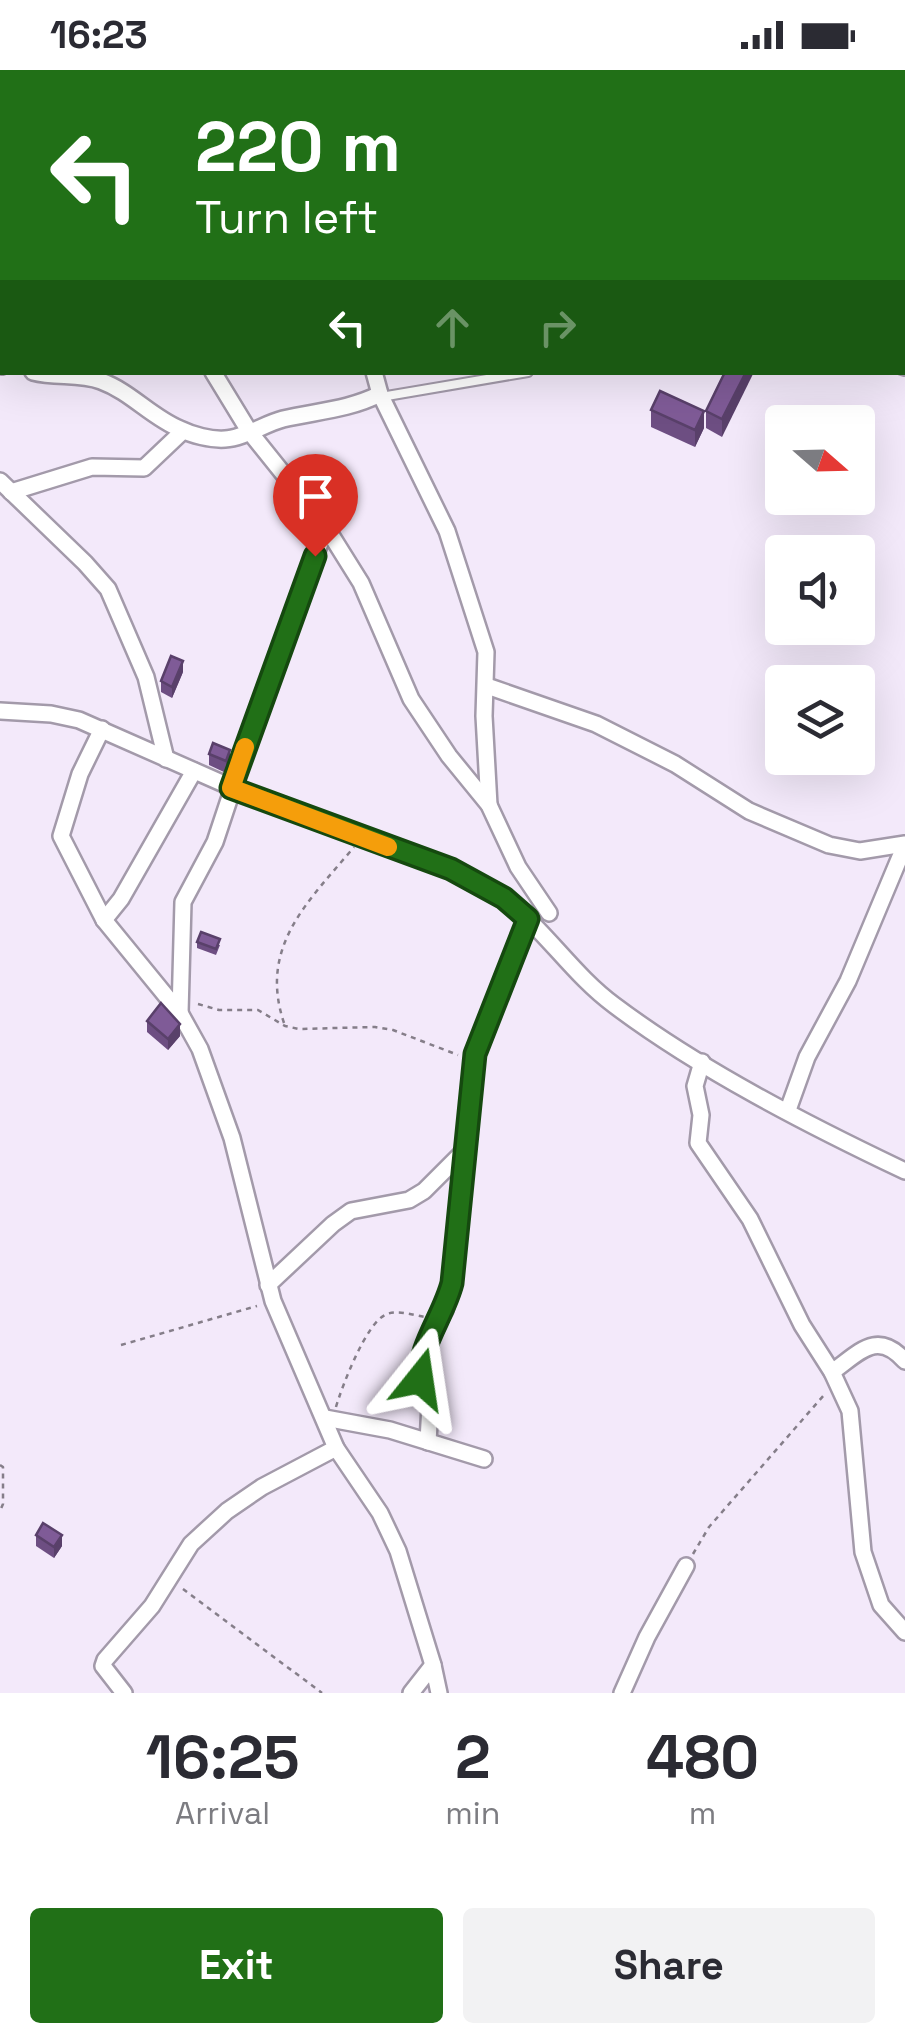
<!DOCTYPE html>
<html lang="en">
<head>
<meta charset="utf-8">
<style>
  :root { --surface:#fff; --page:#f2f2f3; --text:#2b2b33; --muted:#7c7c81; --accent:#217017 }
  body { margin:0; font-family:"Space Grotesk",sans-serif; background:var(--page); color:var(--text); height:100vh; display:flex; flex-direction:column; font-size:38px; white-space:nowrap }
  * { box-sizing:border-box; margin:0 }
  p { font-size:32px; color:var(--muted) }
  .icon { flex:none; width:55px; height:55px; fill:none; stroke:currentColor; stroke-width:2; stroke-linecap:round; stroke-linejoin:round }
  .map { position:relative; height:1623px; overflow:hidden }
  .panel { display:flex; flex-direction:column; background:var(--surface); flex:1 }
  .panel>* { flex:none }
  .guide { position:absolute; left:0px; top:0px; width:905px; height:305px; box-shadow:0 10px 40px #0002; background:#217017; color:#fff; overflow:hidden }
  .needle { width:65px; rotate:110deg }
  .fabs { position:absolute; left:765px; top:335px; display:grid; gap:20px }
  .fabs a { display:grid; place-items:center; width:110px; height:110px; border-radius:10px; background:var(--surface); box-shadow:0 10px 40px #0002; font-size:50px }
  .pin { position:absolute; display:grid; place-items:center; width:85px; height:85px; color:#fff; margin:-102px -42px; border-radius:50% 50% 50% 0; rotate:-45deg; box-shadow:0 0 10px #0007 }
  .pin .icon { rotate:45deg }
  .me { position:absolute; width:110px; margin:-55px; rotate:15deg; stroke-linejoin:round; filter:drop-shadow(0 0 8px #0008) }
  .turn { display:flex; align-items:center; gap:35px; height:210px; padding:0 30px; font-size:45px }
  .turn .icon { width:130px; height:130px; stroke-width:2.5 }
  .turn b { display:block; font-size:70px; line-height:85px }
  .lanes { display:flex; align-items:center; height:95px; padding:0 30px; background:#0003; justify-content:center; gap:50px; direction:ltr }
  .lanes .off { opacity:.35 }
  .eta { display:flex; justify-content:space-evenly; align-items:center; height:170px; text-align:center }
  .eta b { font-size:60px; font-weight:600; line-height:70px }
  .button { display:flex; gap:20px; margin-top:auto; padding:20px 30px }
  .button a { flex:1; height:115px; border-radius:10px; background:var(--accent); color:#fff; font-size:40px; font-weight:600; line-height:115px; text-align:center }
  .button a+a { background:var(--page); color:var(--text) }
  .status { display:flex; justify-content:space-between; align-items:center; height:70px; padding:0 50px; background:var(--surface); direction:ltr }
  .status svg { height:28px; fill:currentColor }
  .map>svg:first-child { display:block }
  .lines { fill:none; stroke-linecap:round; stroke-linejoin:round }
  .service-casing { stroke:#a39aaa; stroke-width:12 }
  .minor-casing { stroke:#a39aaa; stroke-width:20 }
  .path { stroke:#857e89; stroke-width:2.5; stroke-dasharray:5 5; stroke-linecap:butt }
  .service { stroke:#fff; stroke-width:8 }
  .minor { stroke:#fff; stroke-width:15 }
  .wall { fill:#6d4e82 }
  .shaded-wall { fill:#59406a }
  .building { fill:#7f5b97; stroke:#59406a; stroke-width:2.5 }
  .route-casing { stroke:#15490f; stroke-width:25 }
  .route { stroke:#217017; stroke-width:18 }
  .slow { stroke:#f59e0b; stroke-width:18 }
</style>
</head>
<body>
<div class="status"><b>16:23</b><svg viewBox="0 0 49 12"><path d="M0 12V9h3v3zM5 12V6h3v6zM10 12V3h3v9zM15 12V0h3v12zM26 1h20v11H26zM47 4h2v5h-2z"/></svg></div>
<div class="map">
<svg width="905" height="1623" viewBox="0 0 905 1623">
  <rect width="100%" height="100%" fill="#f3e9fa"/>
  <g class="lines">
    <defs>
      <path id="service" d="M 381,327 L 528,302"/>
      <g id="minor">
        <path d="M 149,0 L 149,2"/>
        <path d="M 277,0 L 278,2"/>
        <path d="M 470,2 L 470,0"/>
        <path d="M 851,2 L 852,0"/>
        <path d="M 0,84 L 2,85"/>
        <path d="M 0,295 L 2,296"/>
        <path d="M 902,296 L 905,297"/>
        <path d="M 33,302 C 56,308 79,303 101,311 C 131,322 151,347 180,359 C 192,365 211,370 225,369 C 244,368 264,354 283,349 C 317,341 348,340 380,324"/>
        <path d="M 213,302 L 249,361 L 326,457 L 361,513 L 411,629 L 449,686 L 489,735 L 518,797 L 549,843"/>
        <path d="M 374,302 L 380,324 L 447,461 L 486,582 L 484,646 L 489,735"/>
        <path d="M 0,411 L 85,493 L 108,519 L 146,607 L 166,689"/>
        <path d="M 11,422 L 92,397 L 144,398 L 183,361"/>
        <path d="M 487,616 L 596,654 L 675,694 L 749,741 L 829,775 L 860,781 L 905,774"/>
        <path d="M 0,641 L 51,644 L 79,650 L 231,717 L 451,799 C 469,808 488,816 504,829 C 545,859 572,904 614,935 C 699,999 808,1055 905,1101"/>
        <path d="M 102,659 L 80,704 L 61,766 L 104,850 L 180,943 L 200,979 L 232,1068 L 273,1231 L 336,1378 L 380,1443 L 398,1481 L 433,1595 L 439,1623"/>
        <path d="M 104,850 L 121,829 L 194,701"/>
        <path d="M 180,943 L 183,832 L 215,772 L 268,612 L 326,457"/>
        <path d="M 702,992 L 695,1016 L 701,1045 L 698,1073 L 750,1149 L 802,1255 L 832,1302 L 850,1341 L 863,1482 L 881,1535 L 905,1562"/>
        <path d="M 788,1040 L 807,987 L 848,911 L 905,775"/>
        <path d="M 268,1215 L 333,1154 L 351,1141 L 409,1130 L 424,1121 L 467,1078"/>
        <path d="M 832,1302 C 859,1283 877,1259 905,1291"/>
        <path d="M 325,1348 L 390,1360 L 484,1389"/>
        <path d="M 428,1372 L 430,1335 L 420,1309 L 420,1294 L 427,1271 L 445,1240 L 452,1213 L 475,984 L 528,849"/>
        <path d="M 124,1623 L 103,1596 L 105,1590 L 152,1536 L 191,1474 L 227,1441 L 262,1417 L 336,1378"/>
        <path d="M 411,1623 L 433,1595"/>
        <path d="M 622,1623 L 647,1567 L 686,1496"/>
      </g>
    </defs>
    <use href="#service" class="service-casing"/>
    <use href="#minor" class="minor-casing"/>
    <g class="path">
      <path d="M 100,0 L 106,2"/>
      <path d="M 883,0 L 884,2"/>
      <path d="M 723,2 L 723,0"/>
      <path d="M 902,53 L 905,60"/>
      <path d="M 198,934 L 219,940 L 258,940 L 285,956 L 299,959 L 375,957 L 393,960 L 458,985"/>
      <path d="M 284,953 C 258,876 309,831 354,777"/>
      <path d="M 121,1275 L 257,1236"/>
      <path d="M 336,1337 C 342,1316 366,1254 385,1245 C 396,1239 413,1245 425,1247"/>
      <path d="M 0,1395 L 3,1397 L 3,1434 L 0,1441"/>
      <path d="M 693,1484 L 709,1457 L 824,1325"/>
      <path d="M 183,1519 L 322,1623"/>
    </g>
    <use href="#service" class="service"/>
    <use href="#minor" class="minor"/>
  </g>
  <g class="wall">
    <path d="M 725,302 L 722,367 L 706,358 L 706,341 Z"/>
    <path d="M 651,340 L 704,358 L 695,377 L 651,357 Z"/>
    <path d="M 183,602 L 172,628 L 161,622 L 161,611 Z"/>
    <path d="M 209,684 L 230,692 L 226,703 L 209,695 Z"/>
    <path d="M 197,872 L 220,875 L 216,885 L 197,878 Z"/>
    <path d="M 147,951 L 180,966 L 168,980 L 147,962 Z"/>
    <path d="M 36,1465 L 62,1476 L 54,1488 L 36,1476 Z"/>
  </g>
  <g class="shaded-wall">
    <path d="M 746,302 L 754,302 L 722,367 L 722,349 Z"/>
    <path d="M 704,341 L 704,358 L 695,377 L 695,360 Z"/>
    <path d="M 183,591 L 183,602 L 172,628 L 172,617 Z"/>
    <path d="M 230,680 L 230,692 L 226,703 L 226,691 Z"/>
    <path d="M 180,954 L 180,966 L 168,980 L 168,969 Z"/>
    <path d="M 62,1465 L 62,1476 L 54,1488 L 54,1477 Z"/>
  </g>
  <g class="building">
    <path d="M 365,0 L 383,0 L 381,2 L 363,2 Z"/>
    <path d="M 725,302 L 746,302 L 722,349 L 706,341 Z"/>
    <path d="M 660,321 L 704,341 L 695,360 L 651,340 Z"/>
    <path d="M 171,586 L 183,591 L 172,617 L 161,611 Z"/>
    <path d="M 213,673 L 230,680 L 226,691 L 209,684 Z"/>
    <path d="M 201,862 L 220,869 L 216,879 L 197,872 Z"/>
    <path d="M 161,933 L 180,954 L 168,969 L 147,951 Z"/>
    <path d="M 43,1453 L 62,1465 L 54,1477 L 36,1465 Z"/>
  </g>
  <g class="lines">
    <defs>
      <path id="route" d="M 315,486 L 231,718 L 451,799 L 504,828 L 528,849 L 475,984 L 452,1213 C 444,1245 418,1277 420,1309"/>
    </defs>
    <use href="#route" class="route-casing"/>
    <use href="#route" class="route"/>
    <path class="slow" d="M 245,677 L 231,718 L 388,777"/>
  </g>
</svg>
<div class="fabs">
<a><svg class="needle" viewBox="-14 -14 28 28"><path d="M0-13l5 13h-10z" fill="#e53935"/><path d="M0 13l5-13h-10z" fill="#7c7c81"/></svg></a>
<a><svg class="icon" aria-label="sound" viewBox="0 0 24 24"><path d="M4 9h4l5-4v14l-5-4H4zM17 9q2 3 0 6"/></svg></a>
<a><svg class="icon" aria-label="layers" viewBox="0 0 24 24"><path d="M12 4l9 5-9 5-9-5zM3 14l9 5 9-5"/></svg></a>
</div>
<div class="pin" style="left:315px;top:486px;background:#d93025"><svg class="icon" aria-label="arrive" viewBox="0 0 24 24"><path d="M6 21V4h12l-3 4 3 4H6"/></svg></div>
<svg class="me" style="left:420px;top:1309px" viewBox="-20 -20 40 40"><path d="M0-17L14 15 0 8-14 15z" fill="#217017" stroke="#fff" stroke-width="4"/></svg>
<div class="guide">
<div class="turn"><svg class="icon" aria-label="left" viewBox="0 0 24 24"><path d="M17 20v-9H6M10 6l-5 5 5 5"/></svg><div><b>220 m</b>Turn left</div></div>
<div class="lanes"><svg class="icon" aria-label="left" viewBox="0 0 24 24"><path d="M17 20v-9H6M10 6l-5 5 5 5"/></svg><svg class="icon off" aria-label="ahead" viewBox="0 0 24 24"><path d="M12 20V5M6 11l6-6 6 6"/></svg><svg class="icon off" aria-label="right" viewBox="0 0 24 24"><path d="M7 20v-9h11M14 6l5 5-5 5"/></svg></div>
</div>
</div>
<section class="panel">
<div class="eta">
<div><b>16:25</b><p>Arrival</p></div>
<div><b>2</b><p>min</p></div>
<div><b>480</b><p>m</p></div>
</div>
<div class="button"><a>Exit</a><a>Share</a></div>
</section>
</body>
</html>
